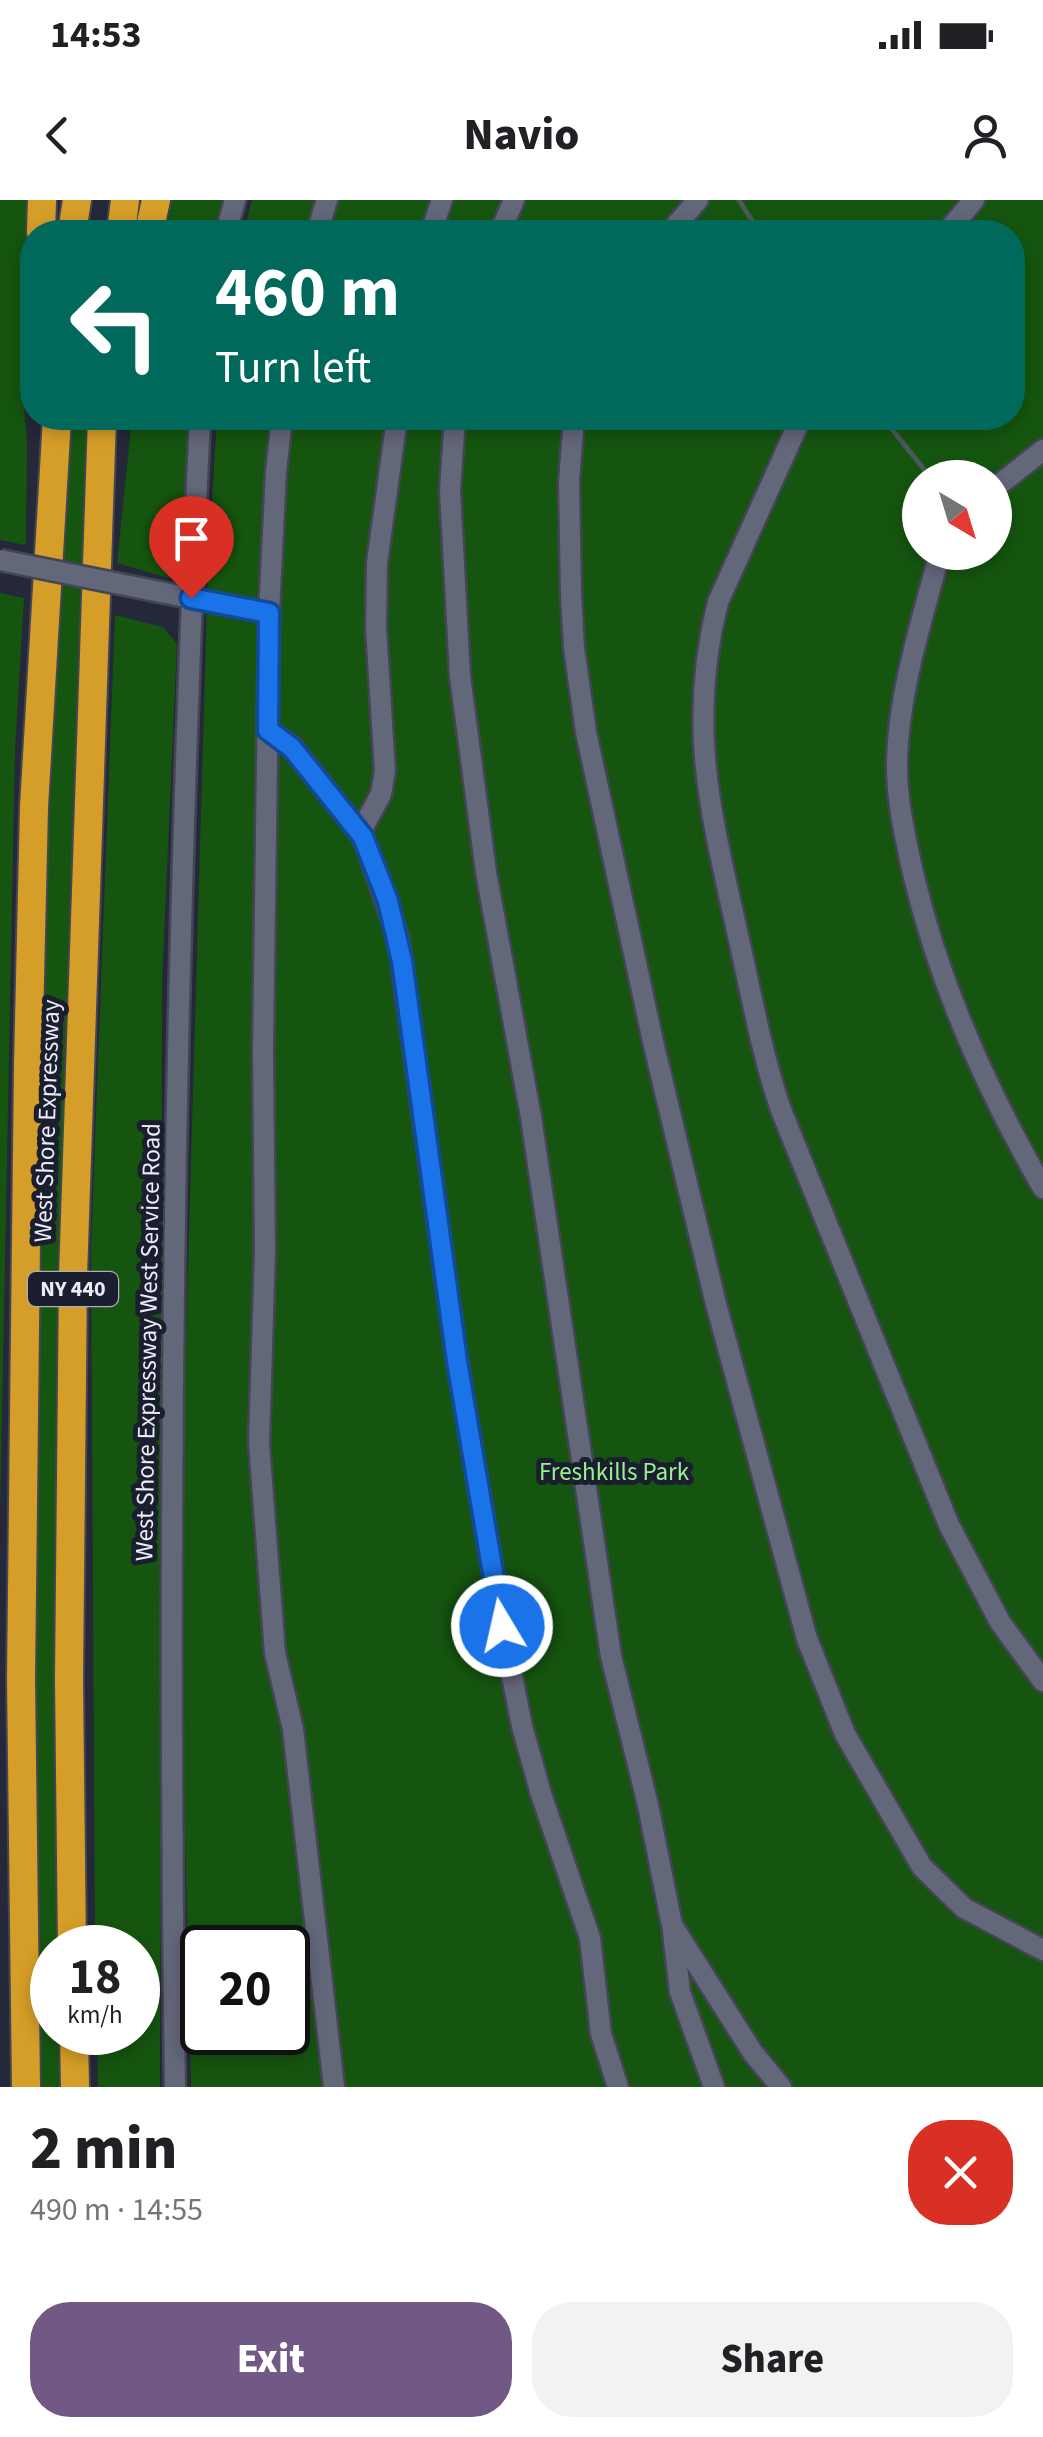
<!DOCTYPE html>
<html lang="en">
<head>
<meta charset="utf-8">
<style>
  :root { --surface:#fff; --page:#f2f2f2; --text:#202124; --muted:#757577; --accent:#725884 }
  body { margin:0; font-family:"Source Sans 3",sans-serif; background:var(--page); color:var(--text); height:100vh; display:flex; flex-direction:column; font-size:38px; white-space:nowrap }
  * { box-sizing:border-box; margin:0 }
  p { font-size:32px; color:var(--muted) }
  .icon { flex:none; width:55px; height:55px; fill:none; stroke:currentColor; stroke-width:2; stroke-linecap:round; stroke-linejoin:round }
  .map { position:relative; height:1887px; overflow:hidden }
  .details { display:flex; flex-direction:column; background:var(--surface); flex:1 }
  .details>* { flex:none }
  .top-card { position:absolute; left:20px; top:20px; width:1005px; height:210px; border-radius:40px; box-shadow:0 5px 15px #0003; background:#00695c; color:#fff; overflow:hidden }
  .needle { width:65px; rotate:142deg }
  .fabs { position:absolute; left:902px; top:260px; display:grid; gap:20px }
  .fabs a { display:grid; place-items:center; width:110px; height:110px; border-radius:50%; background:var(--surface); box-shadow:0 5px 15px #0003; font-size:50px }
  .speed { position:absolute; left:30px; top:1725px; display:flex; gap:20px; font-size:50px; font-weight:700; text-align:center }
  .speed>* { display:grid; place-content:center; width:130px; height:130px; border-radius:50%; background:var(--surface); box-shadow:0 5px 15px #0003; line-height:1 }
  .speed small { font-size:25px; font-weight:400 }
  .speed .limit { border:5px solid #111; border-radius:15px; background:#fff; color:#111 }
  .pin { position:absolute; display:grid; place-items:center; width:85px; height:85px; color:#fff; margin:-102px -42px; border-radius:50% 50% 50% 0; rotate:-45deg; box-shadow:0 0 10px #0007 }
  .pin .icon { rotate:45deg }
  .me { position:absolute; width:110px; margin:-55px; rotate:351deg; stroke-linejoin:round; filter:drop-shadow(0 0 8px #0008) }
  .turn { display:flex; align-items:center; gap:35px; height:210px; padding:0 30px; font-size:45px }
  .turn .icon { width:130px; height:130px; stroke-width:2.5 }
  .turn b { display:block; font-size:70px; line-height:85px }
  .round { display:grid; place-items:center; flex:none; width:105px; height:105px; border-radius:40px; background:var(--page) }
  .overview { display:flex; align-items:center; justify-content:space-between; height:170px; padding:0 30px }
  h1 { font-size:60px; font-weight:800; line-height:75px }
  .primary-button { display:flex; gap:20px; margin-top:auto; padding:20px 30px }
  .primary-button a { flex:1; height:115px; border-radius:40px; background:var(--accent); color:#fff; font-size:40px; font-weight:800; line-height:115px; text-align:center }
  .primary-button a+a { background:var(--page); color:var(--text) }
  .status { display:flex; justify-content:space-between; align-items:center; height:70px; padding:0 50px; background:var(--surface); direction:ltr }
  .status svg { height:28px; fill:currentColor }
  header { display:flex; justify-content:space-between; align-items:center; height:130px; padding:0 30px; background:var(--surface); font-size:45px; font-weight:800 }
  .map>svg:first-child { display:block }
  .green { fill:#15550f; fill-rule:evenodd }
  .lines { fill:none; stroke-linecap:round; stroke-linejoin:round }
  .stream { stroke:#4b595d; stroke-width:5 }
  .minor-casing { stroke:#434553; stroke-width:25 }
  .highway-casing { stroke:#434553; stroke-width:32 }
  .minor { stroke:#63677a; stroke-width:20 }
  .highway { stroke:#d59e28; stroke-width:28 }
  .minor-bridge-casing { stroke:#434553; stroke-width:25; stroke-linecap:butt }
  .minor-bridge { stroke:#63677a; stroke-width:20 }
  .route-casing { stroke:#114b97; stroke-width:25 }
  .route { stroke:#1a73e8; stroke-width:18 }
  .labels { text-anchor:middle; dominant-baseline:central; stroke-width:10; stroke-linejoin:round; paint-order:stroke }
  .shield { fill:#1b1e2e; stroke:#acafbb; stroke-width:2.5 }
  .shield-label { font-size:22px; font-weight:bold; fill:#eaedf8 }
  .street-label { font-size:25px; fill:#eaedf8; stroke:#1b1e2e }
  .park-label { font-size:25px; fill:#99f090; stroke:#1b1e2e }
</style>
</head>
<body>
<div class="status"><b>14:53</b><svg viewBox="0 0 49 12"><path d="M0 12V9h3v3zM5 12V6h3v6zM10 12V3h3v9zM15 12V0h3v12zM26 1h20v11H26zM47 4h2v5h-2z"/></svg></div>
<header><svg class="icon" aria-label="back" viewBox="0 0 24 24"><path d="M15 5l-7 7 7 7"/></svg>Navio<svg class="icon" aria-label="person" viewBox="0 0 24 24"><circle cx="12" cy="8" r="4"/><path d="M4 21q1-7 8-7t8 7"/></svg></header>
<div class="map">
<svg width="1043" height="1887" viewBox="0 0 1043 1887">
  <rect width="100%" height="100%" fill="#252838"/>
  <g class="green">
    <path d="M 0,0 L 32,0 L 24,208 L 27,241 L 26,345 L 0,340 Z"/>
    <path d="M 171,0 L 224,0 L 215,32 L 165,32 Z"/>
    <path d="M 252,0 L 1043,0 L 1043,1887 L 191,1887 L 184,1591 L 184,1206 L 208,369 L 217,218 L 1012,218 L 1012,32 L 244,32 ZM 920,278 L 995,278 L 995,352 L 920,352 ZM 202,1748 L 288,1748 L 288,1832 L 202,1832 Z"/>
    <path d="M 68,218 L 95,218 L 66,1747 L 52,1748 L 52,1832 L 68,1833 L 69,1887 L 39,1887 L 35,1163 L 46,594 Z"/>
    <path d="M 132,218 L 191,218 L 184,365 L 178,376 L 169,378 L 117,363 Z"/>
    <path d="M 0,393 L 24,398 L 15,549 L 0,1316 Z"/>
    <path d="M 115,415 L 163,427 L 177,444 L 162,782 L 160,1887 L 98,1887 L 97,1833 L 138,1832 L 138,1748 L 95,1747 L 91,1047 Z"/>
  </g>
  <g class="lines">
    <g class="stream">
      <path d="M 739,0 L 759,32"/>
      <path d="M 883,218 L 931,278"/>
    </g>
    <defs>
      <g id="minor">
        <path d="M 226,32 L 235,0"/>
        <path d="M 317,32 L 327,0"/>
        <path d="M 431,32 L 442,0"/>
        <path d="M 500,32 L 514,0"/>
        <path d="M 670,32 L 698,0"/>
        <path d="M 947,32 L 974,0"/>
        <path d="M 282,218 L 276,272 L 269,413 L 263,852 L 265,1050 L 259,1243 L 275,1453 L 293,1529 L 334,1887"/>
        <path d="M 455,218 L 450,290 L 460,476 L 486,672 L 531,917 L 611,1456 L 648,1605 L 672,1725 L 753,1853 L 781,1887"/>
        <path d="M 574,218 L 569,281 L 571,394 L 574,448 L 586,532 L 654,846 L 716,1104 L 807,1439 L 845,1534 L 922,1667 L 964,1708 L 1043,1750"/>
        <path d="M 801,218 L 718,402 C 686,528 712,617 739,740 C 752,797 762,855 781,910 L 949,1325 L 1000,1422 L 1043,1481"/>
        <path d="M 995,288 L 1043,250"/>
        <path d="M 940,352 C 922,420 899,490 897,560 C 896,599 905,636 913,673 C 939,784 986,889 1043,988"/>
        <path d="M 160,392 L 269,413"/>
        <path d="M 268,530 L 292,547 L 363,637 L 398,737 L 457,1161 L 502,1426 L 522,1526 L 541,1594 L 590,1738 L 601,1834 L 618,1887"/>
        <path d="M 360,633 L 381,594 L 385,571 L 376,428 L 377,363 L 397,218"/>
        <path d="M 673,1732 L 680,1792 L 714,1887"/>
        <path d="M 175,1887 C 167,1330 173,774 200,218"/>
      </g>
      <g id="highway">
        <path d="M 41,32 L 42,0"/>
        <path d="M 72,32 L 77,0"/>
        <path d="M 121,32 L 125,0"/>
        <path d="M 149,32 L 156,0"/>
        <path d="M 72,1748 L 69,1480 L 73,1076 L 102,218"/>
        <path d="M 74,1832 L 75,1887"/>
        <path d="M 26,1887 L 21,1479 L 28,865 L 34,607 L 57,218"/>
      </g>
    </defs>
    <use href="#minor" class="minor-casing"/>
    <use href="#highway" class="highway-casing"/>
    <use href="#minor" class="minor"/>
    <use href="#highway" class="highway"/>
    <defs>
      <path id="minor-bridge" d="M 0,360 L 160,392"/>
    </defs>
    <use href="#minor-bridge" class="minor-bridge-casing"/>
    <use href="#minor-bridge" class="minor-bridge"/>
  </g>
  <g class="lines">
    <defs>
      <path id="route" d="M 191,398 L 269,413 L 268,530 L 292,548 L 363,637 L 388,701 L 402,761 L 457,1161 L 502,1426"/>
    </defs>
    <use href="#route" class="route-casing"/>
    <use href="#route" class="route"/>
  </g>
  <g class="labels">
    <rect class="shield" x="28" y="1072" width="90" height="34" rx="8"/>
    <g class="shield-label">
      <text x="73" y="1089">NY 440</text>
    </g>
    <g class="street-label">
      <text transform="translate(47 921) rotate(-88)">West Shore Expressway</text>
      <text transform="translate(148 1142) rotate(-89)">West Shore Expressway West Service Road</text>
    </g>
    <g class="park-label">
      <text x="614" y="1272">Freshkills Park</text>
    </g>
  </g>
</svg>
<div class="fabs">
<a><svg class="needle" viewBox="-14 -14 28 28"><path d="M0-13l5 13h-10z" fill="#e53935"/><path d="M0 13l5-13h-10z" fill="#757577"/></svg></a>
</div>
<div class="speed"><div>18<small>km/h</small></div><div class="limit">20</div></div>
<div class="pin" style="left:191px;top:398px;background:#d93025"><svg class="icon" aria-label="arrive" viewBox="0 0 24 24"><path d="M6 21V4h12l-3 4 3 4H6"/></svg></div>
<svg class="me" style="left:502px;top:1426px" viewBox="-20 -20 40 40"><circle r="17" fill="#1a73e8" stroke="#fff" stroke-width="3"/><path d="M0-11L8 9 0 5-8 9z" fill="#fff"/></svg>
<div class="top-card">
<div class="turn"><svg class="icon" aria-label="left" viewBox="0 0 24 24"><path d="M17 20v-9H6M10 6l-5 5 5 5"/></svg><div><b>460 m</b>Turn left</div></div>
</div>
</div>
<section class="details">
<div class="overview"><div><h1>2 min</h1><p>490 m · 14:55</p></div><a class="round" style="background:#d93025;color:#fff"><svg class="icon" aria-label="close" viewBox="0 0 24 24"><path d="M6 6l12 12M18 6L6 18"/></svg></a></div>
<div class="primary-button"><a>Exit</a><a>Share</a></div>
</section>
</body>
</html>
